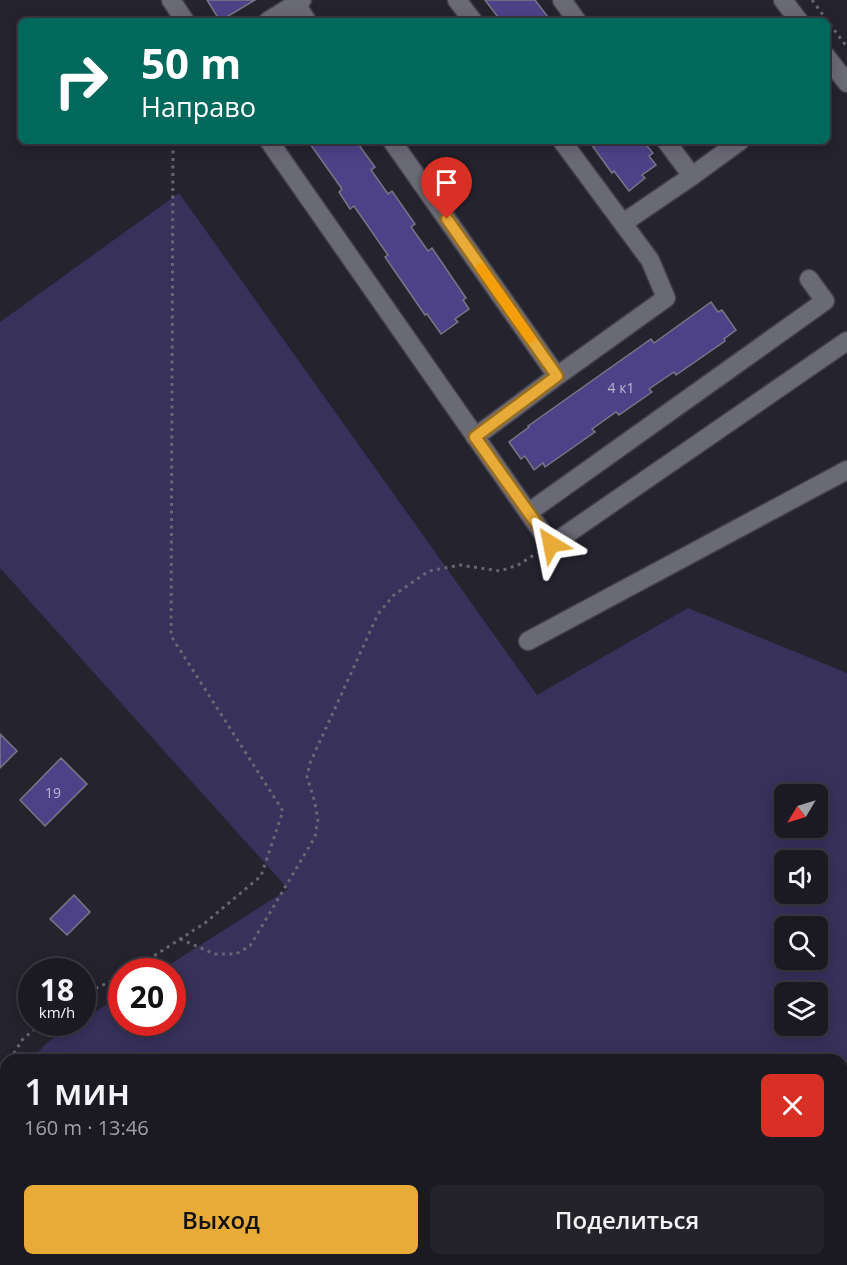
<!DOCTYPE html>
<html lang="ru">
<head>
<meta charset="utf-8">
<style>
  :root { --surface:#1b1a22; --page:#24232a; --text:#f1f3f6; --muted:#a0a1a5; --line:#393840; --accent:#e9ab38 }
  body { margin:0; font-family:"Open Sans",sans-serif; background:var(--page); color:var(--text); height:100vh; display:flex; flex-direction:column; font-size:22px; white-space:nowrap }
  * { box-sizing:border-box; margin:0 }
  p { font-size:20px; color:var(--muted) }
  .icon { flex:none; width:33px; height:33px; fill:none; stroke:currentColor; stroke-width:2; stroke-linecap:round; stroke-linejoin:round }
  .map { position:relative; flex:1; overflow:hidden }
  .drawer { position:absolute; left:0px; top:1054px; width:848px; height:212px; display:flex; flex-direction:column; background:var(--surface); border-radius:18px 18px 0 0; box-shadow:0 3px 15px #0003,0 0 0 2px var(--line) }
  .drawer>* { flex:none }
  .banner { position:absolute; left:18px; top:18px; width:812px; height:126px; border-radius:9px; box-shadow:0 3px 15px #0003,0 0 0 2px var(--line); background:#00695c; color:#fff; overflow:hidden }
  .needle { width:39px; rotate:232deg }
  .controls { position:absolute; left:774px; top:784px; display:grid; gap:12px }
  .controls a { display:grid; place-items:center; width:54px; height:54px; border-radius:9px; background:var(--surface); box-shadow:0 3px 15px #0003,0 0 0 2px var(--line); font-size:30px }
  .speed { position:absolute; left:18px; top:958px; display:flex; gap:12px; font-size:30px; font-weight:700; text-align:center }
  .speed>* { display:grid; place-content:center; width:78px; height:78px; border-radius:50%; background:var(--surface); box-shadow:0 3px 15px #0003,0 0 0 2px var(--line); line-height:1 }
  .speed small { font-size:15px; font-weight:400 }
  .speed .limit { border:9px solid #d22; background:#fff; color:#111 }
  .pin { position:absolute; display:grid; place-items:center; width:51px; height:51px; color:#fff; margin:-62px -26px; border-radius:50% 50% 50% 0; rotate:-45deg; box-shadow:0 0 6px #0007 }
  .pin .icon { rotate:45deg }
  .me { position:absolute; width:66px; margin:-33px; rotate:325deg; stroke-linejoin:round; filter:drop-shadow(0 0 4px #0008) }
  .turn { display:flex; align-items:center; gap:21px; height:126px; padding:0 24px; font-size:27px }
  .turn .icon { width:78px; height:78px; stroke-width:2.5 }
  .turn b { display:block; font-size:42px; line-height:51px }
  .round { display:grid; place-items:center; flex:none; width:63px; height:63px; border-radius:9px; background:var(--page) }
  .headline { display:flex; align-items:center; justify-content:space-between; height:102px; padding:0 24px }
  h1 { font-size:36px; font-weight:600; line-height:45px }
  .cta { display:flex; gap:12px; margin-top:auto; padding:12px 24px }
  .cta a { flex:1; height:69px; border-radius:9px; background:var(--accent); color:#111; font-size:24px; font-weight:600; line-height:69px; text-align:center }
  .cta a+a { background:var(--page); color:var(--text) }
  .map>svg:first-child { display:block }
  .green { fill:#37315c; fill-rule:evenodd }
  .building { fill:#4d4287; stroke:#787885; stroke-width:1.5 }
  .lines { fill:none; stroke-linecap:round; stroke-linejoin:round }
  .minor-casing { stroke:#403f48; stroke-width:21 }
  .path { stroke:#686771; stroke-width:3; stroke-dasharray:3 4.5; stroke-linecap:butt }
  .minor { stroke:#6a6976; stroke-width:18 }
  .route-casing { stroke:#976f24; stroke-width:15 }
  .route { stroke:#e9ab38; stroke-width:10 }
  .slow { stroke:#f59e0b; stroke-width:10 }
  .labels { text-anchor:middle; dominant-baseline:central; stroke-width:6; stroke-linejoin:round; paint-order:stroke }
  .number-label { font-size:14px; fill:#bbb8cf }
</style>
</head>
<body>
<div class="map">
<svg width="847" height="1265" viewBox="0 0 847 1265">
  <rect width="100%" height="100%" fill="#24232e"/>
  <path class="green" d="M 179,193 L 537,695 L 688,608 L 847,673 L 847,1265 L 584,1265 L 581,1260 L 842,1260 L 842,1060 L 439,1060 L 437,1058 L 429,1060 L 30,1060 L 48,1042 L 78,1023 L 82,1023 L 83,1020 L 121,995 L 122,1023 L 172,1023 L 172,972 L 158,972 L 288,889 L 0,568 L 0,322 ZM 784,795 L 818,795 L 818,828 L 784,828 ZM 784,861 L 818,861 L 818,894 L 784,894 ZM 784,927 L 818,927 L 818,960 L 784,960 ZM 784,993 L 818,993 L 818,1026 L 784,1026 Z"/>
  <g class="building">
    <path d="M 207,0 L 255,0 L 220,21 Z"/>
    <path d="M 485,0 L 535,0 L 551,21 L 501,21 Z"/>
    <path d="M 308,141 L 356,141 L 375,167 L 371,170 L 388,194 L 392,191 L 415,224 L 411,227 L 428,251 L 432,248 L 466,298 L 463,300 L 469,309 L 455,319 L 458,322 L 441,334 L 427,314 L 425,315 L 385,257 L 388,255 L 354,206 L 350,209 L 339,192 L 342,189 Z"/>
    <path d="M 601,141 L 643,141 L 653,153 L 649,156 L 656,165 L 642,175 L 645,178 L 629,191 L 614,171 L 612,173 L 593,147 Z"/>
    <path d="M 711,302 L 718,312 L 722,310 L 736,330 L 724,339 L 725,341 L 676,375 L 674,372 L 649,389 L 652,392 L 619,415 L 616,412 L 592,429 L 595,432 L 545,467 L 543,463 L 534,470 L 525,456 L 521,459 L 509,442 L 529,427 L 528,426 L 651,339 L 654,343 Z"/>
    <path d="M 0,734 L 17,751 L 0,768 Z"/>
    <path d="M 61,758 L 87,784 L 45,826 L 20,800 Z"/>
    <path d="M 74,895 L 90,912 L 67,935 L 50,919 Z"/>
  </g>
  <g class="lines">
    <defs>
      <g id="minor">
        <path d="M 171,0 L 185,21"/>
        <path d="M 457,0 L 473,21"/>
        <path d="M 562,0 L 577,21"/>
        <path d="M 783,0 L 799,21"/>
        <path d="M 296,4 L 307,21"/>
        <path d="M 268,21 L 302,0"/>
        <path d="M 826,56 L 847,83"/>
        <path d="M 269,141 L 551,545 L 847,341"/>
        <path d="M 392,141 L 557,376"/>
        <path d="M 666,141 L 692,176 L 740,141"/>
        <path d="M 623,223 L 692,176"/>
        <path d="M 475,437 L 557,376 L 666,298 L 650,260 L 562,141"/>
        <path d="M 529,512 L 825,301 L 809,279"/>
        <path d="M 528,641 L 847,470"/>
        <path d="M 0,1147 L 6,1150"/>
        <path d="M 226,1260 L 230,1265"/>
        <path d="M 475,1260 L 479,1265"/>
        <path d="M 246,1265 L 252,1260"/>
      </g>
    </defs>
    <use href="#minor" class="minor-casing"/>
    <g class="path">
      <path d="M 812,0 L 847,47"/>
      <path d="M 180,939 L 215,954 L 236,954 L 250,946 L 315,837 L 318,819 L 314,799 L 307,777 L 310,763 L 378,614 L 394,595 L 429,571 L 460,565 L 500,571 L 518,565 L 537,553"/>
      <path d="M 129,972 L 205,923 L 261,876 L 283,811 L 171,636 L 173,141"/>
      <path d="M 82,995 L 122,976"/>
      <path d="M 10,1060 L 22,1040 L 42,1023"/>
      <path d="M 0,1075 L 6,1067"/>
    </g>
    <use href="#minor" class="minor"/>
  </g>
  <g class="lines">
    <defs>
      <path id="route" d="M 447,219 L 557,376 L 475,437 L 551,544"/>
    </defs>
    <use href="#route" class="route-casing"/>
    <use href="#route" class="route"/>
    <path class="slow" d="M 481,268 L 530,338"/>
  </g>
  <g class="labels">
    <g class="number-label">
      <text x="621" y="387">4 к1</text>
      <text x="53" y="792">19</text>
    </g>
  </g>
</svg>
<div class="controls">
<a><svg class="needle" viewBox="-14 -14 28 28"><path d="M0-13l5 13h-10z" fill="#e53935"/><path d="M0 13l5-13h-10z" fill="#a0a1a5"/></svg></a>
<a><svg class="icon" aria-label="sound" viewBox="0 0 24 24"><path d="M4 9h4l5-4v14l-5-4H4zM17 9q2 3 0 6"/></svg></a>
<a><svg class="icon" aria-label="search" viewBox="0 0 24 24"><circle cx="10" cy="10" r="6"/><path d="M15 15l6 6"/></svg></a>
<a><svg class="icon" aria-label="layers" viewBox="0 0 24 24"><path d="M12 4l9 5-9 5-9-5zM3 14l9 5 9-5"/></svg></a>
</div>
<div class="speed"><div>18<small>km/h</small></div><div class="limit">20</div></div>
<div class="pin" style="left:447px;top:219px;background:#d93025"><svg class="icon" aria-label="arrive" viewBox="0 0 24 24"><path d="M6 21V4h12l-3 4 3 4H6"/></svg></div>
<svg class="me" style="left:551px;top:544px" viewBox="-20 -20 40 40"><path d="M0-17L14 15 0 8-14 15z" fill="#e9ab38" stroke="#fff" stroke-width="4"/></svg>
<div class="banner">
<div class="turn"><svg class="icon" aria-label="right" viewBox="0 0 24 24"><path d="M7 20v-9h11M14 6l5 5-5 5"/></svg><div><b>50 m</b>Направо</div></div>
</div>
<section class="drawer">
<div class="headline"><div><h1>1 мин</h1><p>160 m · 13:46</p></div><a class="round" style="background:#d93025;color:#fff"><svg class="icon" aria-label="close" viewBox="0 0 24 24"><path d="M6 6l12 12M18 6L6 18"/></svg></a></div>
<div class="cta"><a>Выход</a><a>Поделиться</a></div>
</section>
</div>
</body>
</html>
